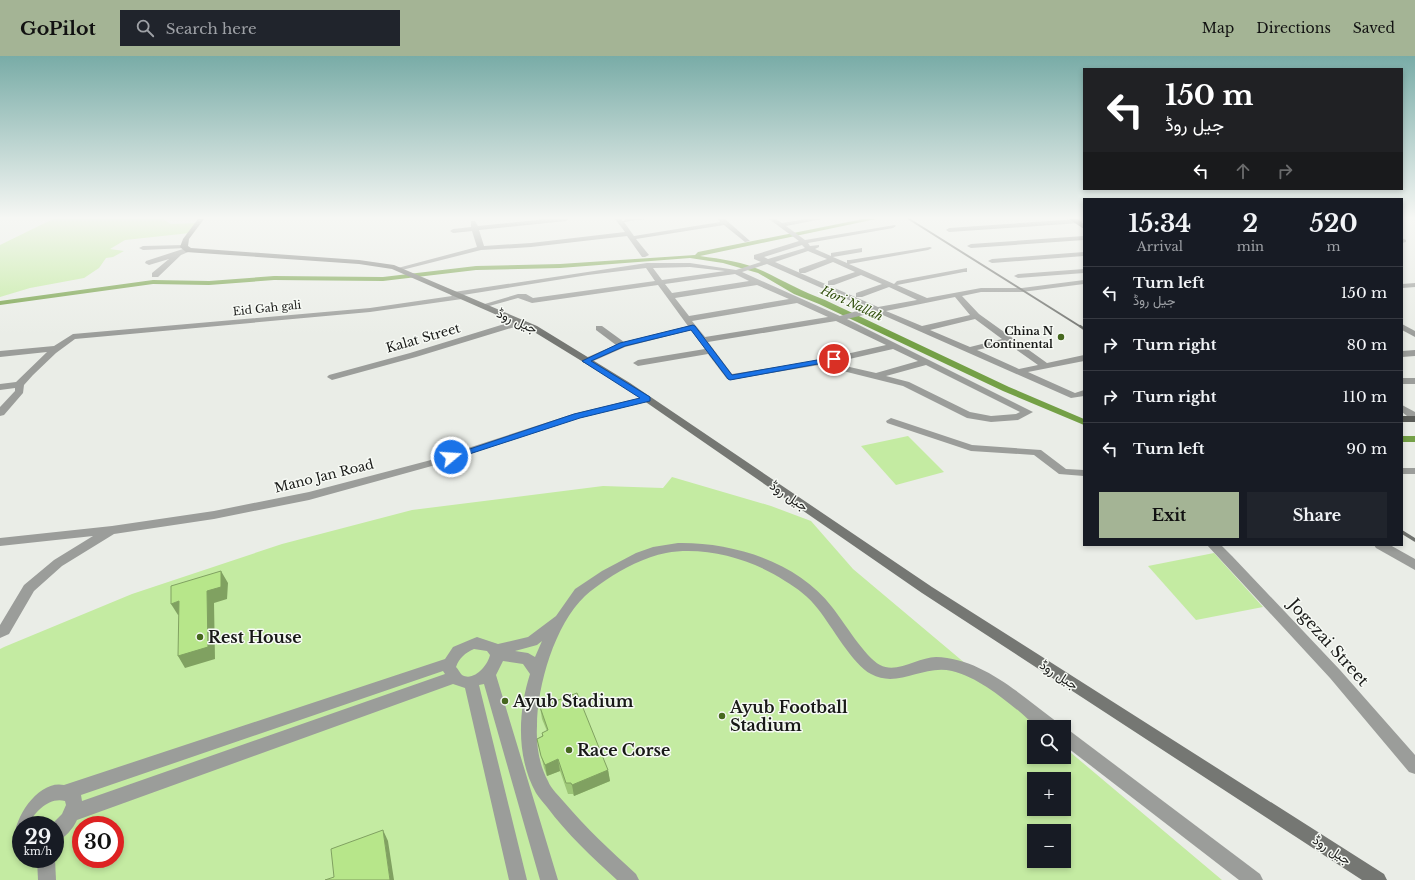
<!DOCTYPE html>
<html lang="en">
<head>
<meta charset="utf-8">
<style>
  :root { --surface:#171b24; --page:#20242c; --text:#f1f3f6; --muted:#9ea1a6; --line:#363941; --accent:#a4b495 }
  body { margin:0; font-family:"Libre Baskerville",Vazirmatn,serif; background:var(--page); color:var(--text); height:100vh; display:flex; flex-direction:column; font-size:15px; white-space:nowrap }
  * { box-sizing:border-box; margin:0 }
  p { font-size:13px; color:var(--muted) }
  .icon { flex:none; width:22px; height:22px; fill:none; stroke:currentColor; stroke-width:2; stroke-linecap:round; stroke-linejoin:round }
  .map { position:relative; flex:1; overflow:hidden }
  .sheet { position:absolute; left:1083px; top:142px; width:320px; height:348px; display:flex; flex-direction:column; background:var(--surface); border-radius:0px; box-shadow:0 2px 6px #0003 }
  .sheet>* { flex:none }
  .guide { position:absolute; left:1083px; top:12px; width:320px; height:122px; border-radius:0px; box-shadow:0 2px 6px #0003; background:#202124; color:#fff; overflow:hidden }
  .buttons { position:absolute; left:1027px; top:664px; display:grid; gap:8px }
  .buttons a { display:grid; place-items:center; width:44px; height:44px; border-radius:0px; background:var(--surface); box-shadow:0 2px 6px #0003; font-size:20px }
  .speed { position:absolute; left:12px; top:760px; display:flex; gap:8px; font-size:20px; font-weight:700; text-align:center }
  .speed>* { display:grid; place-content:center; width:52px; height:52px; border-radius:50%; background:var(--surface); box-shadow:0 2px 6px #0003; line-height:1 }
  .speed small { font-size:10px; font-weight:400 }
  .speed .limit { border:6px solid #d22; background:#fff; color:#111 }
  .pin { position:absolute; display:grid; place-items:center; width:34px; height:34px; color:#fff; margin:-17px; border:2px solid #fff; border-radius:50%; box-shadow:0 1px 4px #0007 }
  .me { position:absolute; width:44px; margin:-22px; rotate:72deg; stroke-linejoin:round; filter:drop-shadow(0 0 3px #0008) }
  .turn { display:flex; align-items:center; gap:14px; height:84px; padding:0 16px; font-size:18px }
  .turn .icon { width:52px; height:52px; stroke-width:2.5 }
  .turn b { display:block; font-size:28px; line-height:34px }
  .lanes { display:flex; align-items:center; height:38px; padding:0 16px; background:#0003; justify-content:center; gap:20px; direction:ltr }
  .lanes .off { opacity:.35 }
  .eta { display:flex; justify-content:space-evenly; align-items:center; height:68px; text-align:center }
  .eta b { font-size:24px; font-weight:800; line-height:28px }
  .cta { display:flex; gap:8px; margin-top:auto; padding:8px 16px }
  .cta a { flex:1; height:46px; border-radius:0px; background:var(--accent); color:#111; font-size:16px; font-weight:800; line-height:46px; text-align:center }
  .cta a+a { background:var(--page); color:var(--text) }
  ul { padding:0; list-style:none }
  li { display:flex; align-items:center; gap:12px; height:52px; padding:0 16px; border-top:1px solid var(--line) }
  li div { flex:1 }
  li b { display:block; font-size:15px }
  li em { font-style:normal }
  header { display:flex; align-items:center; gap:24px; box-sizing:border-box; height:56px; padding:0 20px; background:var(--accent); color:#111 }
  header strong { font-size:19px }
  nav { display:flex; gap:22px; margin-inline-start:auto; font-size:14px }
  .search { width:280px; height:36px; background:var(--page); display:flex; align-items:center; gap:10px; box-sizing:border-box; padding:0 14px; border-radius:0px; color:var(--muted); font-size:15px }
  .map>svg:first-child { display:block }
  .green { fill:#c4eba2; fill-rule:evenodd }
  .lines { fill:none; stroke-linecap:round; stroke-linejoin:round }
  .canal { fill:#74a046; fill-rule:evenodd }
  .minor { fill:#9b9d9a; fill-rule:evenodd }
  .secondary { fill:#757773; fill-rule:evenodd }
  .primary { fill:#5a5c58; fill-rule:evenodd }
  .rail-far2 { stroke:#70726e; stroke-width:2 }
  .rail-far1 { stroke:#70726e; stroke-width:2.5 }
  .rail { stroke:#70726e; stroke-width:3.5 }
  .wall { fill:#9dc677 }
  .shaded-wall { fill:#80a161 }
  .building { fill:#b7e68a; stroke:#80a161 }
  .route { fill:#1a73e8; stroke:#114b97 }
  .poi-dot { fill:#46681f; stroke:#f7faf5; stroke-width:1.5 }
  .labels { text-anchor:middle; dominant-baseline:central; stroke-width:3; stroke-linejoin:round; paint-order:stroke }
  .far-street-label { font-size:11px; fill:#181917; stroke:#f7faf5 }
  .far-poi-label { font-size:11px; font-weight:bold; fill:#181917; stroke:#f7faf5; text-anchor:end }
  .far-water-label { font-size:12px; font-style:italic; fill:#314e0d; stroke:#f7faf5 }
  .street-label { font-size:13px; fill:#181917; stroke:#f7faf5 }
  .near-poi-label { font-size:16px; font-weight:bold; fill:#181917; stroke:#f7faf5; text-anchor:start }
  .near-street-label { font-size:16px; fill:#181917; stroke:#f7faf5 }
</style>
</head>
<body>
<header>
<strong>GoPilot</strong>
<div class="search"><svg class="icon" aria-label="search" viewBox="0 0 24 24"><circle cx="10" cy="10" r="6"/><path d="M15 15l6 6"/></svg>Search here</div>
<nav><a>Map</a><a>Directions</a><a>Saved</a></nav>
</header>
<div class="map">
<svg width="1415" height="824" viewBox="0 0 1415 824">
  <rect width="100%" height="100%" fill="#eaede7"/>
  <g class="green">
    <path d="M 53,163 L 163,163 L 171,168 L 198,167 L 190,177 L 125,184 L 110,193 L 124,195 L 113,201 L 106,202 L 99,212 L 84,222 L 30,232 L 0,241 L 0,189 Z"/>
    <path d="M 908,380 L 944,416 L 896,429 L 861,390 Z"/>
    <path d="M 672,421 L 771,450 L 811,465 L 853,513 L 1041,671 L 1034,671 L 1034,701 L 1064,701 L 1064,691 L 1222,824 L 0,824 L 0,593 L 4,591 L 132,538 L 282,488 L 412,454 L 603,430 L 663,432 ZM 1034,723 L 1064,723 L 1064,753 L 1034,753 ZM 21,769 L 55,769 L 55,803 L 21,803 ZM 81,769 L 115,769 L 115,803 L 81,803 ZM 1034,775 L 1064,775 L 1064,805 L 1034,805 Z"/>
    <path d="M 1214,497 L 1263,551 L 1196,564 L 1148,510 Z"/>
  </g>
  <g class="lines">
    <g class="canal">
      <path d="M 863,163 L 876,163 L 700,200 C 721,203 744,206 763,215 C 784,225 803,236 825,244 L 1009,331 L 1084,363 L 1084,369 L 1003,335 L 819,248 L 794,238 L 758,217 L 723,207 L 690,202 L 560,212 L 476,214 L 383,225 L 274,224 L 209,229 L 153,228 L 0,249 L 0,245 L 153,224 L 209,225 L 274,220 L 383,221 L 476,210 L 560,208 L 695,199 L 698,196 Z"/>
      <rect x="1402" y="380" width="13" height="6"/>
    </g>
    <g class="minor">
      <path d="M 546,163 L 569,163 L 566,165 L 479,174 L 484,190 L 531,187 L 625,176 L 615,163 L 621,163 L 623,165 L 626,163 L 645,163 L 624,166 L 634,180 L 720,166 L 718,163 L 725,163 L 750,185 L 745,186 L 724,169 L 636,183 L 649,199 L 645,201 L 642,201 L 627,180 L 531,191 L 481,194 L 398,215 L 394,213 L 477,191 L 472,175 L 453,177 L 450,175 L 453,173 L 471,171 L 471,165 L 475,165 L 478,170 Z"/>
      <path d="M 769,163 L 776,163 L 782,167 L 806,163 L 822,163 L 786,170 L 805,184 L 895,169 L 896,170 L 893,172 L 808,187 L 810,190 L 819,189 L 819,191 L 815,193 L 831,200 L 831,197 L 862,192 L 862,196 L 833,201 L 847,207 L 847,204 L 850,204 L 930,191 L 932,192 L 928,194 L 849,208 L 894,228 L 897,225 L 967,212 L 967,216 L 964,216 L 897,229 L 927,242 L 981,232 L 1022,232 L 1084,224 L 1084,228 L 1022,236 L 981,236 L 962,240 L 979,258 L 1047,307 L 1084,299 L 1084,305 L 1028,316 L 1075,337 L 1084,334 L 1084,340 L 1071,342 L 876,256 L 847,263 L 1033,356 L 1018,364 L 991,366 L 967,362 L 903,330 L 819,309 L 730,324 L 727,323 L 708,298 L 638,310 L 633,307 L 638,304 L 705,293 L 691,274 L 625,291 L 589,307 L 583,307 L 583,303 L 616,289 L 596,274 L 596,270 L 602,270 L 624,286 L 688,270 L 658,229 L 532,247 L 518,242 L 482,252 L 478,250 L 518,238 L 526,238 L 533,242 L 655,225 L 646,212 L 588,219 L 463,239 L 466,241 L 462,243 L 370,256 L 75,283 L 56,297 L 33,319 L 24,329 L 23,337 L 4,359 L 0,360 L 0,351 L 15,335 L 15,332 L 0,334 L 0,328 L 16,326 L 47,296 L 0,301 L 0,295 L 54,290 L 73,278 L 370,252 L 452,240 L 450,238 L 454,236 L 647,207 L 690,207 L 736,214 L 761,206 L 754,203 L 754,199 L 799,185 ZM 802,189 L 805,192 L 768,203 L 764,201 ZM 808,195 L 827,203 L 799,213 L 799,217 L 805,217 L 833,206 L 855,216 L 828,225 L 828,229 L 834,229 L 861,219 L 882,228 L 856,237 L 856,241 L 862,241 L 889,231 L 917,244 L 878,251 L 775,206 ZM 767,208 L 867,252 L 840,260 L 742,216 ZM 690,211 L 725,215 L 662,224 L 653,212 ZM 735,218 L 749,225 L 672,237 L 665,228 ZM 757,229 L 789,243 L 689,260 L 675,242 ZM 955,241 L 970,259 L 922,270 L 886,255 ZM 797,247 L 828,261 L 705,281 L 692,265 ZM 975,263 L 1002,283 L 970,291 L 930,274 ZM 836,265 L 886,289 L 820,304 L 732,318 L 708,286 ZM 1007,287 L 1038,309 L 1019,313 L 977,294 ZM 893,293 L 918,305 L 876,317 L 832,307 ZM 926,309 L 1020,356 L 1016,358 L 991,360 L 970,356 L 909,326 L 886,320 Z"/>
      <path d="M 1078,163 L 1083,165 L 1080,167 L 949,176 L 946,174 L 949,172 Z"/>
      <path d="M 1084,180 L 1084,184 L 971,192 L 967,190 L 971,188 Z"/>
      <path d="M 1402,182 L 1406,184 L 1406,186 L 1402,187 Z"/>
      <path d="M 184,189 L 188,191 L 186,192 L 143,194 L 139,192 L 143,190 Z"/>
      <path d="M 186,192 L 193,194 L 181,199 L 158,221 L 152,221 L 152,217 L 169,203 L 149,209 L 145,207 L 146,205 Z"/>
      <path d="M 1084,196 L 1084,200 L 992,207 L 988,205 L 992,203 Z"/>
      <path d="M 1084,213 L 1084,217 L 1018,222 L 1014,220 L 1018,218 Z"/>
      <path d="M 1415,227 L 1415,231 L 1402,232 L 1402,228 Z"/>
      <path d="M 521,263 L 525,266 L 524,268 L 416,301 L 332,324 L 327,321 L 329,319 L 410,297 Z"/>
      <path d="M 1402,268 L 1415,275 L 1415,281 L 1402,274 Z"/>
      <path d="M 1415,294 L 1415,300 L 1402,301 L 1402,295 Z"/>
      <rect x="1402" y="322" width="13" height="6"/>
      <path d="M 647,340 L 652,343 L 650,345 L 580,362 L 439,408 L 309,444 L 214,463 L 114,478 L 62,510 L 34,535 L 9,578 L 0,582 L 0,569 L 24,529 L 54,504 L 93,480 L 0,490 L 0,482 L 112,470 L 214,455 L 309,436 L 431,404 L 573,358 Z"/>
      <path d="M 1402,349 L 1415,356 L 1415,360 L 1407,360 L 1402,356 Z"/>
      <path d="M 891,362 L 972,389 L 1041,394 L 1066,413 L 1084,414 L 1084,420 L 1059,418 L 1034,399 L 971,395 L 887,367 L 886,365 Z"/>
      <rect x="1402" y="412" width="13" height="6"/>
      <path d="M 678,487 C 733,486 798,506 832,551 C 844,566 865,601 880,609 C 897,618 919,601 936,601 C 982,602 1022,640 1057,666 L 1059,671 C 1053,671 1047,672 1041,671 C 1034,670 1026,661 1020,656 C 1000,640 977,621 952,615 C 923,608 898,633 871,618 C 853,609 831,569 818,553 C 809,541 797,532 785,525 C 752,503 705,490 666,497 C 645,501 624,512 606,524 C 599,529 591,534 585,540 C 555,568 537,630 537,670 C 536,688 539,709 548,725 C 551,733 559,740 564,746 C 586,772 611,795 636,818 L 639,824 L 617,824 C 592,801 567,778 547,751 C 543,746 539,742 536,737 C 516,701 518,656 530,618 L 523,608 L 503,605 L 496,619 L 558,824 L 540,824 L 484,628 L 479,629 L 527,824 L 509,824 L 465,632 L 453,628 L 77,764 C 73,773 65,782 55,786 L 55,769 L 51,769 L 62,758 L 66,749 L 65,745 C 48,741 36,756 27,769 L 21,769 L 21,799 C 0,783 33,722 64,729 L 445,603 L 453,591 L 472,583 L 477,581 L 498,588 L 528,581 L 556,560 L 575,533 L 602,515 L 636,497 L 653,491 ZM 542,585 L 535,601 L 528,597 L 515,595 L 537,589 ZM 474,593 L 487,595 L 490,599 C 488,609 474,626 462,619 C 460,617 458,613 456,611 C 459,602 465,597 474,593 ZM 443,615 L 445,618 L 82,745 L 81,739 Z"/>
      <path d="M 1207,489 L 1221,489 L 1232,500 L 1340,614 L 1415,699 L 1415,718 L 1409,716 L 1330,622 Z"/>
      <path d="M 1374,489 L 1390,489 L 1415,503 L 1415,514 L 1376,492 Z"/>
      <path d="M 1064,673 L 1070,675 L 1260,818 L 1263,824 L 1239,824 L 1064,689 Z"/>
      <path d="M 37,803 L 55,803 L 56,824 L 38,824 Z"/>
    </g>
    <path class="secondary" d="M 198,163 L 204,163 L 189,183 L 188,190 L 191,192 L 359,204 L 394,209 L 537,270 L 630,327 L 932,531 L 1384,818 L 1387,824 L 1362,824 L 922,537 L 624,331 L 531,274 L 392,213 L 359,208 L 186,196 L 180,191 L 183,183 Z"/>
    <g class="primary">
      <path d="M 1069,163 L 1077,163 L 1084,168 L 1084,173 Z"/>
      <rect x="1402" y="360" width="13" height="6"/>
    </g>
    <path class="rail-far2" d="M 909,163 L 1081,271"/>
    <path class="rail-far1" d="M 1080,270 L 1084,273"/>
    <path class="rail" d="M 1402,476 L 1415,484"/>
  </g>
  <path class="wall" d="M 540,651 L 608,714 L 610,725 L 574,740 L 573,738 L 568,738 L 560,715 L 547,720 L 544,712 L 537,683 L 542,680 L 542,677 L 547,675 L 542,663 Z"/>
  <g class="shaded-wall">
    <path d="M 221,515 L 228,527 L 227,543 L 214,547 L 215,603 L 185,612 L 178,600 L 207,535 Z"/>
    <path d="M 179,545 L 186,556 L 178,559 L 171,548 Z"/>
    <path d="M 558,703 L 560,715 L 547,720 L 545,709 Z"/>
    <path d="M 608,714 L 610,725 L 574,740 L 572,729 Z"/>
    <path d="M 383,774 L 388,785 L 394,824 L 390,824 Z"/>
  </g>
  <g class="building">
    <path d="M 221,515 L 221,531 L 207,535 L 208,591 L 178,600 L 179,545 L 171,548 L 171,530 Z"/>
    <path d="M 577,637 L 608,714 L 572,729 L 571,727 L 566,727 L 558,703 L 545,709 L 541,700 L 537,683 L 543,680 L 542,677 L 548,674 L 540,651 Z"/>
    <path d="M 383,774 L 390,824 L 325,824 L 334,821 L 331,793 Z"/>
  </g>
  <linearGradient id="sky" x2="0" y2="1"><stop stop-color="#79aca7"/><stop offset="0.58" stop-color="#f6f7f4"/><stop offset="1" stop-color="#f6f7f4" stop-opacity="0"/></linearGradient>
  <rect width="1415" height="279" fill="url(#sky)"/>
  <path class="route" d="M 693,269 L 695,270 L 732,319 L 834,301 L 838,303 L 834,305 L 730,324 L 728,323 L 691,274 L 625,290 L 591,305 L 650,341 L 650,345 L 580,362 L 454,403 L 447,403 L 446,401 L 574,358 L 640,342 L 582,305 L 620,287 Z"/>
  <g class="poi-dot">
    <circle cx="1061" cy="281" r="4"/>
    <circle cx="200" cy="581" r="4"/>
    <circle cx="505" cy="645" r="4"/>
    <circle cx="722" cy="660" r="4"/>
    <circle cx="569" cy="694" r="4"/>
  </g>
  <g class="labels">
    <g class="far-street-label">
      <text transform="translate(267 252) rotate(-6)">Eid Gah gali</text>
    </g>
    <g class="far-poi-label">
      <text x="1053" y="275">China N<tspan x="1053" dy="13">Continental</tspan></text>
    </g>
    <g class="far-water-label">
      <text transform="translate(852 247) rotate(25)">Hori Nallah</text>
    </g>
    <g class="street-label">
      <text transform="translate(517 265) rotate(24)">جیل روڈ</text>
      <text transform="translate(423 282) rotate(-16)">Kalat Street</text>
      <text transform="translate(324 420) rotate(-14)">Mano Jan Road</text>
      <text transform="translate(789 440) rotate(34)">جیل روڈ</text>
      <text transform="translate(1059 619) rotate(33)">جیل روڈ</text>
      <text transform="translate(1332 794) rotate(33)">جیل روڈ</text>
    </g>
    <g class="near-poi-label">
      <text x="208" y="581">Rest House</text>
      <text x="513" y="645">Ayub Stadium</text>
      <text x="730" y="651">Ayub Football<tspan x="730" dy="18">Stadium</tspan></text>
      <text x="577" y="694">Race Corse</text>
    </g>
    <g class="near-street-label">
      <text transform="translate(1329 586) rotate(48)">Jogezai Street</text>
    </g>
  </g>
</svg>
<div class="buttons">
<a><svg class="icon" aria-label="search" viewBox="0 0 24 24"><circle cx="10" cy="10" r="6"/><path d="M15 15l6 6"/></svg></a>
<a>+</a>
<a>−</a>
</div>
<div class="speed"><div>29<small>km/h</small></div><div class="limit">30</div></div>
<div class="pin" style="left:834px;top:303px;background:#d93025"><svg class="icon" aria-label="arrive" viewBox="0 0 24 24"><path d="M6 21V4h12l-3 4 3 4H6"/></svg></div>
<svg class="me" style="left:451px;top:401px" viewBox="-20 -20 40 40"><circle r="17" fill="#1a73e8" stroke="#fff" stroke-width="3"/><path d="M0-11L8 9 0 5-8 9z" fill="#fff"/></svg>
<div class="guide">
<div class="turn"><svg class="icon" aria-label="left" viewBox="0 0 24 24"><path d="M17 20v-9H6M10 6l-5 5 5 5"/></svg><div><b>150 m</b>جیل روڈ</div></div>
<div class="lanes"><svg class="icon" aria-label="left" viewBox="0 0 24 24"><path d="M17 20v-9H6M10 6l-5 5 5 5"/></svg><svg class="icon off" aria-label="ahead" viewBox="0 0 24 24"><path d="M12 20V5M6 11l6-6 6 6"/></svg><svg class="icon off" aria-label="right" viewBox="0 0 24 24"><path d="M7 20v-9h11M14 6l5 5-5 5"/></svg></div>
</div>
<section class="sheet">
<div class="eta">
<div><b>15:34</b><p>Arrival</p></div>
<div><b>2</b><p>min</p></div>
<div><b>520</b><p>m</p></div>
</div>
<ul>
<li><svg class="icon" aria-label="left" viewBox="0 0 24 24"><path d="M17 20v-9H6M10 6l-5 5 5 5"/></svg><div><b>Turn left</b><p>جیل روڈ</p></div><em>150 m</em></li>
<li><svg class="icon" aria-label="right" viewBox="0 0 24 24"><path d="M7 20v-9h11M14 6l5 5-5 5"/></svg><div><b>Turn right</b></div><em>80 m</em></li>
<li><svg class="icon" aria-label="right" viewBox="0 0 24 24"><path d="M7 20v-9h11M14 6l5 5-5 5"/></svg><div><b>Turn right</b></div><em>110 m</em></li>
<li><svg class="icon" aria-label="left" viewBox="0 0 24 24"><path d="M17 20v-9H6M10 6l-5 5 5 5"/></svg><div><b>Turn left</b></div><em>90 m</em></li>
</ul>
<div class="cta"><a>Exit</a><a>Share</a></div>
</section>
</div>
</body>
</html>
